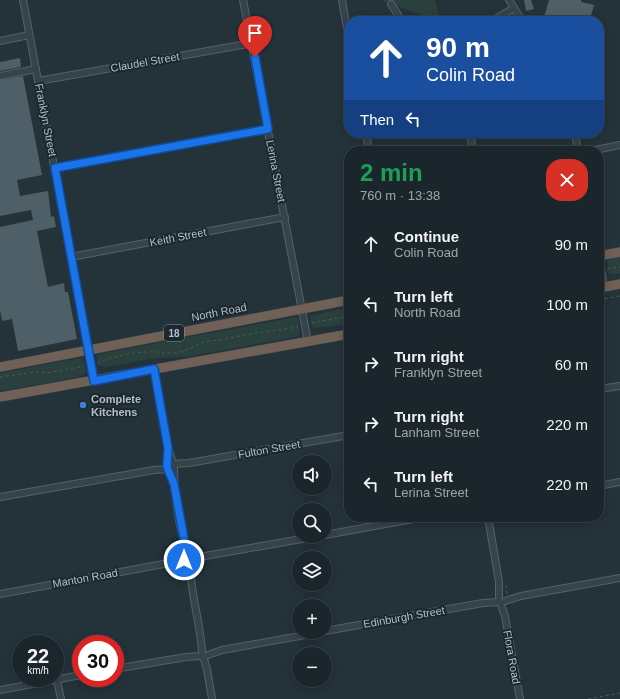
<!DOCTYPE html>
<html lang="en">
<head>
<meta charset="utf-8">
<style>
  :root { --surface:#1b262c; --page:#242e34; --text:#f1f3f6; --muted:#a0a5a9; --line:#394348 }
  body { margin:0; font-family:Arial,sans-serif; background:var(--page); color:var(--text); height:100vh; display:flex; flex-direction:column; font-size:15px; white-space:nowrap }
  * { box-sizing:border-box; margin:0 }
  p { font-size:13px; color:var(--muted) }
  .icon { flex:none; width:22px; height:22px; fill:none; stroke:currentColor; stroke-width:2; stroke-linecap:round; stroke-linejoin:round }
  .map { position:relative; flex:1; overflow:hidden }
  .drawer { position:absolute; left:344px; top:146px; width:260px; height:376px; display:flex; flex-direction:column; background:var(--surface); border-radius:16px; box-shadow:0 2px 10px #0003,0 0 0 1px var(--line) }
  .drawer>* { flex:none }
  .guide { position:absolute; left:344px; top:16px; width:260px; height:122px; border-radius:16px; box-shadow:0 2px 10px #0003,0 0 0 1px var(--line); background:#1a4fa0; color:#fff; overflow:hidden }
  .tools { position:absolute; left:292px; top:455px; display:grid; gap:8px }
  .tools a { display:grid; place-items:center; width:40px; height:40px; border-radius:50%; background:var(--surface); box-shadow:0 2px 10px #0003,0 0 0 1px var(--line); font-size:20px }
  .speed { position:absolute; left:12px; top:635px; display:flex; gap:8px; font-size:20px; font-weight:700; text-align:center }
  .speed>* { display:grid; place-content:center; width:52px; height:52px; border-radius:50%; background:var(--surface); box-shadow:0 2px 10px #0003,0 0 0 1px var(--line); line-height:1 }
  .speed small { font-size:10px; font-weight:400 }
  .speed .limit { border:6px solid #d22; background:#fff; color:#111 }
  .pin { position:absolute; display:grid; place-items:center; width:34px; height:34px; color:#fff; margin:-41px -17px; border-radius:50% 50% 50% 0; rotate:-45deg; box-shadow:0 0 4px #0007 }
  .pin .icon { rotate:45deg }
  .me { position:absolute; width:44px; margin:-22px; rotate:0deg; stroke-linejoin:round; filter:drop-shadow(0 0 3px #0008) }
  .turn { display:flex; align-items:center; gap:14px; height:84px; padding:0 16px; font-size:18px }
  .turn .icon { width:52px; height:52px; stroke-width:2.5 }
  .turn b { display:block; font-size:28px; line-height:34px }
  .then { display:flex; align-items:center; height:38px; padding:0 16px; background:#0003; gap:8px; font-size:15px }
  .round { display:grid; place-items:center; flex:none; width:42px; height:42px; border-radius:16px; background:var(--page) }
  .summary { display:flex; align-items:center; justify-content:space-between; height:68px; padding:0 16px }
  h1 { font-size:24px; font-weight:700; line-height:30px; color:#1e9e55 }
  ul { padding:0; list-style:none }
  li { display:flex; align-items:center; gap:12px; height:60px; padding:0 16px }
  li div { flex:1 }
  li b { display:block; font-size:15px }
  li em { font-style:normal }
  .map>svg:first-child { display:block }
  .green { fill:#2a403d }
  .building { fill:#4f5f68 }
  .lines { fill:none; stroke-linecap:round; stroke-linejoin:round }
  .minor-casing { stroke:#556169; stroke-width:8 }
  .highway-casing { stroke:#424e55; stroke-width:10 }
  .path { stroke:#475c5a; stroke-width:1; stroke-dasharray:3 3; stroke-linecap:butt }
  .minor { stroke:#37434b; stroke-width:6 }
  .highway { stroke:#706055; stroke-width:9 }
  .route-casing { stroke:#114b97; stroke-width:10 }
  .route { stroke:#1a73e8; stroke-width:7 }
  .shop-dot { fill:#3f7fe0; stroke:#1c282f; stroke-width:1.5 }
  .labels { text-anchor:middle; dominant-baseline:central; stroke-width:4; stroke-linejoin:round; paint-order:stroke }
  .shield { fill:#1c282f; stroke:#869199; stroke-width:1 }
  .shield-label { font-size:10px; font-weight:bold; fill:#b3bec6 }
  .street-label { font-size:11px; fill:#b3bec6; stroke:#1c282f }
  .poi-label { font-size:11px; font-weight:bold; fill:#b3bec6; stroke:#1c282f; text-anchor:start }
</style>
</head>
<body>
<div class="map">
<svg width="620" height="699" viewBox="0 0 620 699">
  <rect width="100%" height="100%" fill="#24323a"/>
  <g class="green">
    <path d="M 380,0 L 435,0 L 440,21 L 439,21 Z"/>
    <path d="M 620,257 L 620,274 L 609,274 L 607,260 Z"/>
    <path d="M 349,307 L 349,324 L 313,328 L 310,316 Z"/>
    <path d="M 296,317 L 298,319 L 300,334 L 294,337 L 192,356 L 150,359 L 106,367 L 98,366 L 97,355 L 104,353 Z"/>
    <path d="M 80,358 L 83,359 L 86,372 L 80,377 L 0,391 L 0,373 Z"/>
  </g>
  <g class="building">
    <path d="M 524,0 L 531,0 L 534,9 L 526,11 Z"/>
    <path d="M 549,0 L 581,0 L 581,2 L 594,5 L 590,19 L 575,15 L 573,21 L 560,21 L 544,17 Z"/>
    <path d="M 20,58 L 21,67 L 0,71 L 0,62 Z"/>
    <path d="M 23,76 L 42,175 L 17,180 L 20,196 L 48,191 L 51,217 L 54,216 L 56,227 L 37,231 L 48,287 L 64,283 L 65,292 L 68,292 L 77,339 L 18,351 L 12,319 L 2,321 L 0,310 L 0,227 L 33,220 L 31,210 L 0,216 L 0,80 Z"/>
  </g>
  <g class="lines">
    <defs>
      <g id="minor">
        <path d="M 23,0 L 94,381"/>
        <path d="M 243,0 L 308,342"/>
        <path d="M 342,0 L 349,40"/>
        <path d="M 509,0 L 522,21"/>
        <path d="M 391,4 L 402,21"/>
        <path d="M 492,21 L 514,8"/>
        <path d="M 0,41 L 29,35"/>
        <path d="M 0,76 L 36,69"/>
        <path d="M 38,81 L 253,43"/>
        <path d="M 366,133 L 369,151"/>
        <path d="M 470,133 L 473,151"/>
        <path d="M 575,133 L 578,151"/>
        <path d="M 591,151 L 620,145"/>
        <path d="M 55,168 L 268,129"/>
        <path d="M 71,257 L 285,217"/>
        <path d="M 599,257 L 604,287"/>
        <path d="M 154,369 L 168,448 L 173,463"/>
        <path d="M 599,389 L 620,386"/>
        <path d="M 173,464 L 189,463 L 349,435"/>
        <path d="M 174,469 C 174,497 179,530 189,556"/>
        <path d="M 599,486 L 620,482"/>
        <path d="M 0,497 L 154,470 L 168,469"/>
        <path d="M 488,517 L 499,582 L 499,597"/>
        <path d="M 325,535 L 424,517"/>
        <path d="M 191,561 L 205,556 L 319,536"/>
        <path d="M 190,562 C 190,592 200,621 202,651"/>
        <path d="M 0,594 L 169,563 L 185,562"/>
        <path d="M 505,601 L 521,596 L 620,578"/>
        <path d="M 500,602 L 505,616 L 520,699"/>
        <path d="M 325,631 L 483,603 L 499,602"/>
        <path d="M 208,655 L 222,650 L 322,632"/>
        <path d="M 203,656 L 207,669 L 212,699"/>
        <path d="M 115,669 L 186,657 L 202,656"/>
        <path d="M 57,680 L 61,699"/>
        <path d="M 0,690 L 81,675"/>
      </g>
      <g id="highway">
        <path d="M 599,256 L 620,252"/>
        <path d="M 599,288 L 620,284"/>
        <path d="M 0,367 L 349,300"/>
        <path d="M 0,397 L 349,334"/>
      </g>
    </defs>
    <use href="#minor" class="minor-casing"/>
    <use href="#highway" class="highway-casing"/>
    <g class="path">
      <path d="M 607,269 L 620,267"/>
      <path d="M 599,300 L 620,296"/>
      <path d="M 311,323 L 349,316"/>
      <path d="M 97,363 C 113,357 131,352 148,352 C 156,351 165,354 173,353 C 187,352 193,346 204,342 C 211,340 219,341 226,339 C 249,333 274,331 298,327"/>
      <path d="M 0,377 L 36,372 L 48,373 L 84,366"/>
      <path d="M 506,585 L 507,594"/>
      <path d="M 588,699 L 620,693"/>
    </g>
    <use href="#minor" class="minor"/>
    <use href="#highway" class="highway"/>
  </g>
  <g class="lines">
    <defs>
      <path id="route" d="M 184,560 L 185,544 L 174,484 L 167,467 L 168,448 L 154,369 L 94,381 L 55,168 L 268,129 L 255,57"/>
    </defs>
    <use href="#route" class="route-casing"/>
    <use href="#route" class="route"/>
  </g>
  <circle class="shop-dot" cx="83" cy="405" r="4"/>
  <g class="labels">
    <rect class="shield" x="164" y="325" width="20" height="16" rx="3"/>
    <g class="shield-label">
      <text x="174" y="333">18</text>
    </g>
    <g class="street-label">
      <text transform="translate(145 62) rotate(-10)">Claudel Street</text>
      <text transform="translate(46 120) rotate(79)">Franklyn Street</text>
      <text transform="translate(276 171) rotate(79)">Lerina Street</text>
      <text transform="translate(178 237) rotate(-11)">Keith Street</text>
      <text transform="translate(219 312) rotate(-11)">North Road</text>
      <text transform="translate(269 449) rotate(-10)">Fulton Street</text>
      <text transform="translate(85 578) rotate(-10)">Manton Road</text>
      <text transform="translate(404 617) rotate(-10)">Edinburgh Street</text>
      <text transform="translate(512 657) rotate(80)">Flora Road</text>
    </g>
    <g class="poi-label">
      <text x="91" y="399">Complete<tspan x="91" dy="13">Kitchens</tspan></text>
    </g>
  </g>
</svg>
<div class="tools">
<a><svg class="icon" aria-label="sound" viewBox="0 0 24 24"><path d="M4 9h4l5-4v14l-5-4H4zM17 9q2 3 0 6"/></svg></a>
<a><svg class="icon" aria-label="search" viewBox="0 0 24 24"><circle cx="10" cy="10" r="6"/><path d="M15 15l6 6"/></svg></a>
<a><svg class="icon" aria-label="layers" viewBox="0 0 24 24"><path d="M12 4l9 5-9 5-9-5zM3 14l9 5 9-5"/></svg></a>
<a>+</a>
<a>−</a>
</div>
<div class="speed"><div>22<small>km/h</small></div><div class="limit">30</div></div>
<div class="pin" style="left:255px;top:57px;background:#d93025"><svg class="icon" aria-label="arrive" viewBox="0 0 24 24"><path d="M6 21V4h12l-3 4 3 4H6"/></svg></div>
<svg class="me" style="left:184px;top:560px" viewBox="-20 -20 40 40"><circle r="17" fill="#1a73e8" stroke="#fff" stroke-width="3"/><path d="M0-11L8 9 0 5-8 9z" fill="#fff"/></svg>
<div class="guide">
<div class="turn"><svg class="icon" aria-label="ahead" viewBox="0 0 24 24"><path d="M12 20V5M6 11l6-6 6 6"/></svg><div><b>90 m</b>Colin Road</div></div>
<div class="then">Then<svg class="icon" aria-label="left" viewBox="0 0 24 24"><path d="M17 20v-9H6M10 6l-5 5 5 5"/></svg></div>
</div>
<section class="drawer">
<div class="summary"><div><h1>2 min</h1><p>760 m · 13:38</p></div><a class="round" style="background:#d93025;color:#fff"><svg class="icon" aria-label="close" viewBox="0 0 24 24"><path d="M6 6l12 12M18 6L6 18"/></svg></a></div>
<ul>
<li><svg class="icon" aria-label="ahead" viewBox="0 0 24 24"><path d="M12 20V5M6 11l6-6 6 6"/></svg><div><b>Continue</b><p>Colin Road</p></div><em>90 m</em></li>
<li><svg class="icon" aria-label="left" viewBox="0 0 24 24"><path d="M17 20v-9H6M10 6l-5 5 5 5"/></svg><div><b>Turn left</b><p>North Road</p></div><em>100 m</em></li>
<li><svg class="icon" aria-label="right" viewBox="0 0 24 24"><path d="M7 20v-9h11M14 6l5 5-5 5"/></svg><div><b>Turn right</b><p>Franklyn Street</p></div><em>60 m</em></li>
<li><svg class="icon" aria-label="right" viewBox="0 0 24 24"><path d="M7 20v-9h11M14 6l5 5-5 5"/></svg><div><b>Turn right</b><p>Lanham Street</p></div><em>220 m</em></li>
<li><svg class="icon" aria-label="left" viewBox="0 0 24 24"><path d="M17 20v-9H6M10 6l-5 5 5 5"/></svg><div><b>Turn left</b><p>Lerina Street</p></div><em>220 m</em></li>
</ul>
</section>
</div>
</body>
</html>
